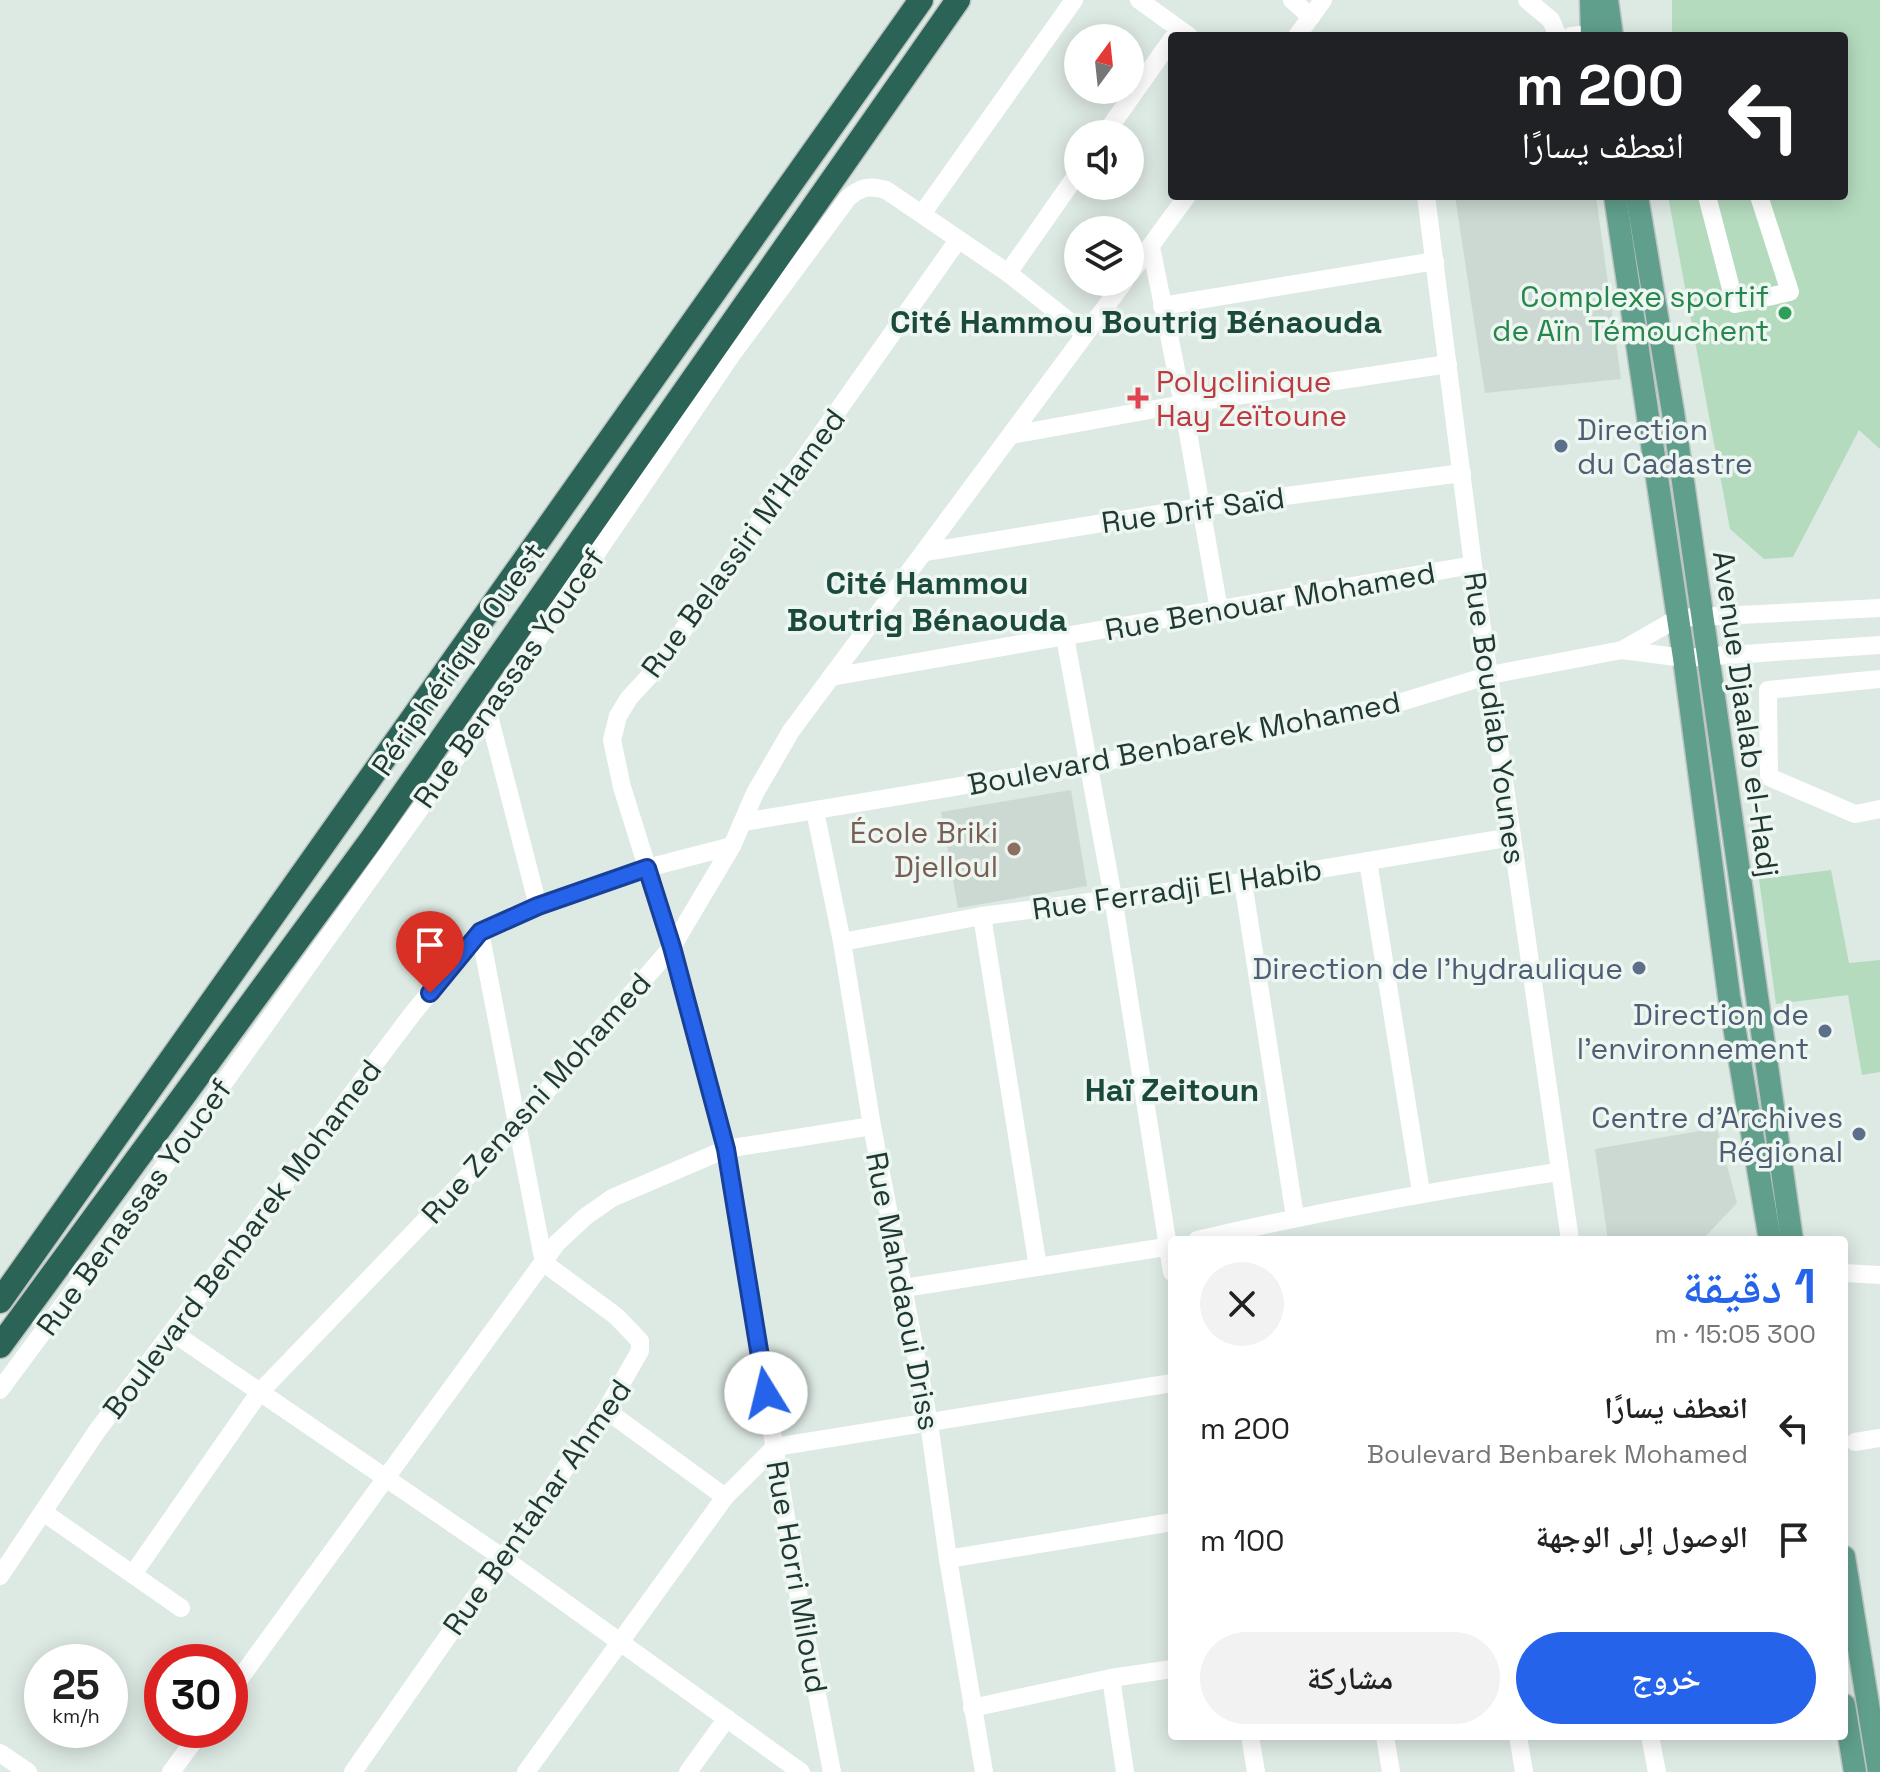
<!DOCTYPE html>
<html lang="ar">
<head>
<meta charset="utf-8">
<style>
  :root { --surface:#fff; --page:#f2f2f2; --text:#222; --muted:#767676; --accent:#2563eb }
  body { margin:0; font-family:"Space Grotesk","Noto Naskh Arabic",sans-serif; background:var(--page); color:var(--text); direction:rtl; height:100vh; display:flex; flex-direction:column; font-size:30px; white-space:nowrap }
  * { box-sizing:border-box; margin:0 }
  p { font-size:26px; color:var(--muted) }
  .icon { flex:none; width:44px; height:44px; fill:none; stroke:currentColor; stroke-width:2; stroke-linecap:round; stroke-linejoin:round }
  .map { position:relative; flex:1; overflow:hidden; direction:ltr }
  .details { position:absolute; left:1168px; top:1236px; width:680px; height:504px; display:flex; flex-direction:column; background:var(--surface); border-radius:8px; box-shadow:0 4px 20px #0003; direction:rtl }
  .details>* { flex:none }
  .top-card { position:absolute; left:1168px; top:32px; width:680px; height:168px; border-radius:8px; box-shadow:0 4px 20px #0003; direction:rtl; background:#202124; color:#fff; overflow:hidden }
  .needle { width:52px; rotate:15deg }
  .fabs { position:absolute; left:1064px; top:24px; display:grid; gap:16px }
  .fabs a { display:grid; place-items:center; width:80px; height:80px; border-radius:50%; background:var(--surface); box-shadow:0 4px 20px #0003; font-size:40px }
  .speed { position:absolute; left:24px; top:1644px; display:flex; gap:16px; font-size:40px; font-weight:700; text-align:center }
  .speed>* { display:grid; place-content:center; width:104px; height:104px; border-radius:50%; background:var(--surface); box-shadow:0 4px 20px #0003; line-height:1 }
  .speed small { font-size:20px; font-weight:400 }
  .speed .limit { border:12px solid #d22; background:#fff; color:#111 }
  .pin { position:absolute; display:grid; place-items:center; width:68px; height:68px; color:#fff; margin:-82px -34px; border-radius:50% 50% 50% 0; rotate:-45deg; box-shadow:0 0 8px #0007 }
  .pin .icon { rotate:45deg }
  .me { position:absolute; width:88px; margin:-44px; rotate:351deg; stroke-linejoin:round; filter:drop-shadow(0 0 6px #0008) }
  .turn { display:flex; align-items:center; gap:28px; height:168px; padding:0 32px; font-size:36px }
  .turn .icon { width:104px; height:104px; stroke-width:2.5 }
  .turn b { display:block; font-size:56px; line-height:68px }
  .round { display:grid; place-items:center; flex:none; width:84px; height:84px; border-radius:42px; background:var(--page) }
  .head { display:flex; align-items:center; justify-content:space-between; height:136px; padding:0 32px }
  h1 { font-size:48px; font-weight:600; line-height:60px; color:var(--accent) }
  .button { display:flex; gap:16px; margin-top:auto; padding:16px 32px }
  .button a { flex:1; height:92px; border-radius:48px; background:var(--accent); color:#fff; font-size:32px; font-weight:600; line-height:92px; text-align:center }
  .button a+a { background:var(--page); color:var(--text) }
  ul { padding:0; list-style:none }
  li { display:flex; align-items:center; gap:24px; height:112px; padding:0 32px }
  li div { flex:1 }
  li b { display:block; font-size:30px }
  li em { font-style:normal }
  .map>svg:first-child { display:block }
  .built { fill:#cbd9d2 }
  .green { fill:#b5dbbe }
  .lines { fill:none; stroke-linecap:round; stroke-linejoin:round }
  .major-casing { stroke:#bcc3c1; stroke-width:25 }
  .highway-casing { stroke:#bcc3c1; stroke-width:27 }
  .minor { stroke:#fff; stroke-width:18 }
  .major { stroke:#619f8d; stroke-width:22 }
  .highway { stroke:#2b6457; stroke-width:24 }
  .route-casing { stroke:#184099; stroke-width:20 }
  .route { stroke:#2563eb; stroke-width:14 }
  .leisure-dot { fill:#2e9e5b; stroke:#edf6f1; stroke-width:3 }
  .health-dot { fill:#e0444e; stroke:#edf6f1; stroke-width:3 }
  .service-dot { fill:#5c6f8a; stroke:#edf6f1; stroke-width:3 }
  .education-dot { fill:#8d6e63; stroke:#edf6f1; stroke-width:3 }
  .labels { text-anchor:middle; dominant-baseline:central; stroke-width:7; stroke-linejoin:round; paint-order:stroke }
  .leisure-label { font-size:30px; fill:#27864d; stroke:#edf6f1; text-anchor:end }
  .health-label { font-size:30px; fill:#be3a42; stroke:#edf6f1; text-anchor:start }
  .service-label { font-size:30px; fill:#4e5e75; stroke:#edf6f1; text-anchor:end }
  .street-label { font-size:30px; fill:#1f3831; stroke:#edf6f1 }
  .education-label { font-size:30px; fill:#785e54; stroke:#edf6f1; text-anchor:end }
  .neighbourhood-label { font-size:32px; font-weight:bold; fill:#1b4a3d; stroke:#edf6f1 }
</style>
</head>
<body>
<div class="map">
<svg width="1880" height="1772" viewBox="0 0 1880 1772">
  <rect width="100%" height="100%" fill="#dde9e3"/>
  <g class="built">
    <path d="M 1455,196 L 1596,196 L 1621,379 L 1485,393 Z"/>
    <path d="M 1071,790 L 1087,886 L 958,908 L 941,812 Z"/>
    <path d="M 1717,1128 L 1737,1203 L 1702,1240 L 1608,1240 L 1595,1149 Z"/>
  </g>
  <g class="green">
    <path d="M 1672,0 L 1880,0 L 1880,449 L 1859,430 L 1793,557 L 1764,559 L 1730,529 L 1668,196 L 1844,196 L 1844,36 L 1672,36 Z"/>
    <path d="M 1831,870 L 1849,963 L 1880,960 L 1880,1072 L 1862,1075 L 1848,995 L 1776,1004 L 1759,879 Z"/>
  </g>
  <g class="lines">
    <defs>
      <g id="major">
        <path d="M 1591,0 L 1592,36"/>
        <path d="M 1607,0 L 1612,36"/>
        <path d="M 1615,196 L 1684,658 L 1729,996 L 1770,1240"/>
        <path d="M 1637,196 L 1673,412 L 1792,1240"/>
        <path d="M 1844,1557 L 1879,1772"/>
        <path d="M 1844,1705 L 1855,1772"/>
      </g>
      <g id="highway">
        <path d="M 0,1301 L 921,0"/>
        <path d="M 0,1346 L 371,840 L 958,0"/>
      </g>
    </defs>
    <use href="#major" class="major-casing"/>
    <use href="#highway" class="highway-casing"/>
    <g class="minor">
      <path d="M 1139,0 L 1189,36"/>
      <path d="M 1292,0 L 1311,17"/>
      <path d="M 1527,0 L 1551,20 L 1558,36"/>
      <path d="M 1297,36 L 1323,0"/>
      <path d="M 1571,36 L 1591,34"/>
      <path d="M 1105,134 L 1172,39"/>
      <path d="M 1426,196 L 1473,565 L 1570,1240"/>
      <path d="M 1707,196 L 1735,304 L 1790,292 L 1759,196"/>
      <path d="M 922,214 L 1074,0"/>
      <path d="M 1151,247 L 1183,404 L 1219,610"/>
      <path d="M 1008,273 L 1078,173"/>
      <path d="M 1130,274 L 1187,196"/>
      <path d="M 1162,306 L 1435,261"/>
      <path d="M 1011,435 L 1183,404 L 1448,364"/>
      <path d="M 925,552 L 1201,507 L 1462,473"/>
      <path d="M 1065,637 L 1113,897 L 1172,1272"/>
      <path d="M 1622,650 L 1678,618 L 1880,608"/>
      <path d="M 831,677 L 1473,565"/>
      <path d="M 1880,679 L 1768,690 L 1769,777 L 1855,814 L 1880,809"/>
      <path d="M 488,712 L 538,906"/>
      <path d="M 815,811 L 842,942 L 872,1126 L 929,1423 L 948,1559 L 984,1772"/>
      <path d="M 743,822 L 1087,765 L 1388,706 L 1490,675 L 1622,650 L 1684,658 L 1880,645"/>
      <path d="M 1368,861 L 1421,1192"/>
      <path d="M 1243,882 L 1295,1217"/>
      <path d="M 982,916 L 1038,1267"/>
      <path d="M 842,942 L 982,916 L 1243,882 L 1512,837"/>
      <path d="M 1197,1240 C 1317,1212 1437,1190 1558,1172"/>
      <path d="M 1844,1273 L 1880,1275"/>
      <path d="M 904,1288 L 1172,1246"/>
      <path d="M 172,1332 L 503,1558 L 801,1772"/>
      <path d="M 0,1390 L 128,1217 L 467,743 L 733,353 L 848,198 C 861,187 869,185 886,190 L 1008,273 L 1085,334"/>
      <path d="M 606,1410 L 725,1497"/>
      <path d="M 1855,1442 L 1880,1438"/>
      <path d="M 43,1512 L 181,1608"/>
      <path d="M 948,1559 L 1172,1522"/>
      <path d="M 133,1574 L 259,1393 L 518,1124 L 672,947 L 732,846 L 755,793 L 791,731 L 1124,282"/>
      <path d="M 0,1576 L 97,1431 L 413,1013 L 480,932 L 538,906 L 647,868 L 732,846"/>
      <path d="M 1111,1678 L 1125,1772"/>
      <path d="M 230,1692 L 557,1243 L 585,1217 L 612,1198 L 726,1149 L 872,1126"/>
      <path d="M 972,1708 L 1111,1678 L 1172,1669"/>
      <path d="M 1250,1736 L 1256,1772"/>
      <path d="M 1385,1736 L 1391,1772"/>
      <path d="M 1518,1736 L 1524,1772"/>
      <path d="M 1650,1736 L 1657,1772"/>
      <path d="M 0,1753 L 28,1772"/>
      <path d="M 171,1772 L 202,1730"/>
      <path d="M 353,1772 L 606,1410 L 640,1351 L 640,1341 L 616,1316 L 544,1263 L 480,932"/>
      <path d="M 526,1772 L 725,1497 L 775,1447 L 1172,1383"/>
      <path d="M 688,1772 L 727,1718"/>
      <path d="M 832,1772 L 802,1616 L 726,1149 L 672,947 L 622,787 L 612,740 L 618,716 L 629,698 L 655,670 L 958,240"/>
    </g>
    <use href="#major" class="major"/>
    <use href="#highway" class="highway"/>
  </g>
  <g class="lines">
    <defs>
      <path id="route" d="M 430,993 L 480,932 L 538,906 L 647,868 L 672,947 L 726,1149 L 766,1393"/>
    </defs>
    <use href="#route" class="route-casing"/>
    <use href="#route" class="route"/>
  </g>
  <circle class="leisure-dot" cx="1785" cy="313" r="8"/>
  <path class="health-dot" d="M1134 386h8v8h8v8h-8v8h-8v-8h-8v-8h8z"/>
  <g class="service-dot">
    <circle cx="1561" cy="446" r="8"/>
    <circle cx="1639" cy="968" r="8"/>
    <circle cx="1825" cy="1031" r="8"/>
    <circle cx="1859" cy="1134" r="8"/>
  </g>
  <circle class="education-dot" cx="1014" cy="849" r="8"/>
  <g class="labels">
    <g class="leisure-label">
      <text x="1769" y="296">Complexe sportif<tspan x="1769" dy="34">de Aïn Témouchent</tspan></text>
    </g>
    <g class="health-label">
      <text x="1156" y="381">Polyclinique<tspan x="1156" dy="34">Hay Zeïtoune</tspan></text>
    </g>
    <g class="service-label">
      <text x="1577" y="429" text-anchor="start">Direction<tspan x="1577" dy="34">du Cadastre</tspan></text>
      <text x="1623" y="968">Direction de l'hydraulique</text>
      <text x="1809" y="1014">Direction de<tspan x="1809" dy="34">l'environnement</tspan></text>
      <text x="1843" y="1117">Centre d'Archives<tspan x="1843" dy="34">Régional</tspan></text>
    </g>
    <g class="street-label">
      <text transform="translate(1193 510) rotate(-8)">Rue Drif Saïd</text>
      <text transform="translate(743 543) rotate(-54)">Rue Belassiri M'Hamed</text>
      <text transform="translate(1270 601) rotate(-10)">Rue Benouar Mohamed</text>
      <text transform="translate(458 659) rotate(-55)">Périphérique Ouest</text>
      <text transform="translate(509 678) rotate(-55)">Rue Benassas Youcef</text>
      <text transform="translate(1746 714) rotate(82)">Avenue Djaalab el-Hadj</text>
      <text transform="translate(1495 718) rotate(82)">Rue Boudiab Younes</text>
      <text transform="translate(1184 743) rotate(-11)">Boulevard Benbarek Mohamed</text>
      <text transform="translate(1177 889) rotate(-8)">Rue Ferradji El Habib</text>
      <text transform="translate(536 1098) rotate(-48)">Rue Zenasni Mohamed</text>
      <text transform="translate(134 1207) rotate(-54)">Rue Benassas Youcef</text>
      <text transform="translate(242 1239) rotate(-53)">Boulevard Benbarek Mohamed</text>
      <text transform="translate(903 1291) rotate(79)">Rue Mahdaoui Driss</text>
      <text transform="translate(537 1507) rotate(-55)">Rue Bentahar Ahmed</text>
      <text transform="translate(797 1577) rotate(80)">Rue Horri Miloud</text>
    </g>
    <g class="education-label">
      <text x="998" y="832">École Briki<tspan x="998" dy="34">Djelloul</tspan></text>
    </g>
    <g class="neighbourhood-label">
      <text x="1136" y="322">Cité Hammou Boutrig Bénaouda</text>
      <text x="927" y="583">Cité Hammou<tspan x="927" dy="37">Boutrig Bénaouda</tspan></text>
      <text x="1172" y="1090">Haï Zeitoun</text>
    </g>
  </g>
</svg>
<div class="fabs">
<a><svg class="needle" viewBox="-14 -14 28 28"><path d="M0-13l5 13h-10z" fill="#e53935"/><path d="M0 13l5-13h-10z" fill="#767676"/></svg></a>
<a><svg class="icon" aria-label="sound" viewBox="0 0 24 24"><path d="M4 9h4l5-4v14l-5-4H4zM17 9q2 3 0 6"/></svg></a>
<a><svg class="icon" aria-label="layers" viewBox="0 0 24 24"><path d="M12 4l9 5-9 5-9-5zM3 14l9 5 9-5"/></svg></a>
</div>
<div class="speed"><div>25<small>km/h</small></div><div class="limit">30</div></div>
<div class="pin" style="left:430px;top:993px;background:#d93025"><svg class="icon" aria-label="arrive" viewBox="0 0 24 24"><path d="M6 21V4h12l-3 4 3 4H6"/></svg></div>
<svg class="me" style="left:766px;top:1393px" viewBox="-20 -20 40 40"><circle r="19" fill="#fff"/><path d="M0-13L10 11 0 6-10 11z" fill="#2563eb"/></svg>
<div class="top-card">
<div class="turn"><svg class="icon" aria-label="left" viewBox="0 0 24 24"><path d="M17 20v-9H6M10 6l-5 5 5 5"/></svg><div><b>200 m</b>انعطف يسارًا</div></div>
</div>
<section class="details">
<div class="head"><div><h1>1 دقيقة</h1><p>300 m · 15:05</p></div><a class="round"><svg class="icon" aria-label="close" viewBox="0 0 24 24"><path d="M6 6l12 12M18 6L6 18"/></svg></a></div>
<ul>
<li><svg class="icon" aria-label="left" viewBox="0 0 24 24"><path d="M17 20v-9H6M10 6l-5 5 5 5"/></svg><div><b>انعطف يسارًا</b><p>Boulevard Benbarek Mohamed</p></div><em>200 m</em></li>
<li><svg class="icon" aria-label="arrive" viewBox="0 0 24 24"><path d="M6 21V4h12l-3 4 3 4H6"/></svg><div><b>الوصول إلى الوجهة</b></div><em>100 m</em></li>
</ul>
<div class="button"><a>خروج</a><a>مشاركة</a></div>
</section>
</div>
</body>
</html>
